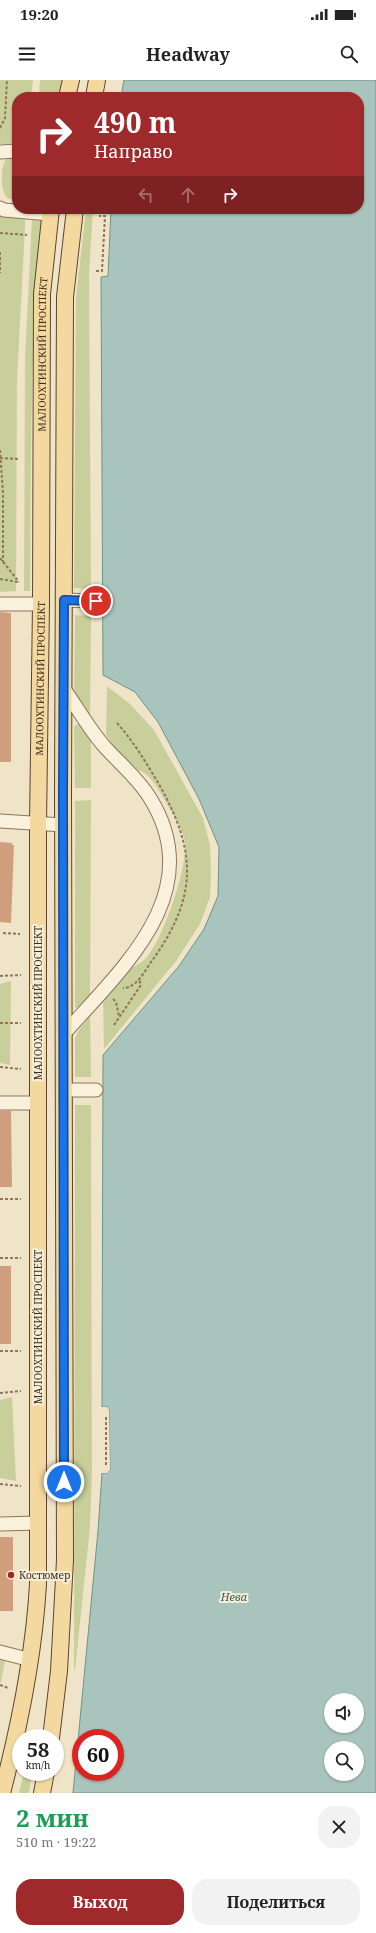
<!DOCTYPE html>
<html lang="ru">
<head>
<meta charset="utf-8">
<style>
  :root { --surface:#fff; --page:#f2f2f2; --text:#222; --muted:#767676; --accent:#9e2a2b }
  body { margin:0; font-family:"Noto Serif",serif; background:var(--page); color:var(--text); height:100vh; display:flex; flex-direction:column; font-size:15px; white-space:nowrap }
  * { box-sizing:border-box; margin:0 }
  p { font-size:13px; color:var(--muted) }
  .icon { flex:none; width:22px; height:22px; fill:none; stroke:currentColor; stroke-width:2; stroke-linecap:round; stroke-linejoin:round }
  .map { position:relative; height:1713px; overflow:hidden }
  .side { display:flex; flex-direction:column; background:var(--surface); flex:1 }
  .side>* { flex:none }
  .hud { position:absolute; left:12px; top:12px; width:352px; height:122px; border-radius:16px; box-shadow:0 1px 3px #0004; background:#9e2a2b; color:#fff; overflow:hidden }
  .controls { position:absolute; left:324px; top:1613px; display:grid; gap:8px }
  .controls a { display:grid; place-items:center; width:40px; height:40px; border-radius:50%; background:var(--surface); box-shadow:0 1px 3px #0004; font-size:20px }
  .speed { position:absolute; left:12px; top:1649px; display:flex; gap:8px; font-size:20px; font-weight:700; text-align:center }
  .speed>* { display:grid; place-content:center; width:52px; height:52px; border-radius:50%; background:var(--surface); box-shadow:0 1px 3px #0004; line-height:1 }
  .speed small { font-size:10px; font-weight:400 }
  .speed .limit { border:6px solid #d22; background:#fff; color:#111 }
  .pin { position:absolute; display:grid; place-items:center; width:34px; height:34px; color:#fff; margin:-17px; border:2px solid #fff; border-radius:50%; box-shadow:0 1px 4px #0007 }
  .me { position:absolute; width:44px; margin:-22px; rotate:0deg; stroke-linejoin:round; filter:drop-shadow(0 0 3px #0008) }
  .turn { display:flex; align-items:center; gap:14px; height:84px; padding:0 16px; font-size:18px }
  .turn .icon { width:52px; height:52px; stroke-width:2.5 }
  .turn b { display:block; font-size:28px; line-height:34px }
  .lanes { display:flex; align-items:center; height:38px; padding:0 16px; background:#0003; justify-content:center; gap:20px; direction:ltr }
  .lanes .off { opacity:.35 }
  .round { display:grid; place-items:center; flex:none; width:42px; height:42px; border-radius:16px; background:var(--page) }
  .head { display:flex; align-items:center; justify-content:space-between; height:68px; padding:0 16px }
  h1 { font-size:24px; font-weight:700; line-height:30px; color:#1e9e55 }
  .primary-button { display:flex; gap:8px; margin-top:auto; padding:8px 16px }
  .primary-button a { flex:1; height:46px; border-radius:16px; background:var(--accent); color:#fff; font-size:16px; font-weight:700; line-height:46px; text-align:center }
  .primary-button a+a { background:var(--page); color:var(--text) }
  .status { display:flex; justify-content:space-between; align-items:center; height:28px; padding:0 20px; background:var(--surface); direction:ltr }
  .status svg { height:11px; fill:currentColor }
  header { display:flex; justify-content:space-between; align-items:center; height:52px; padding:0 16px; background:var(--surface); font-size:18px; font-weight:700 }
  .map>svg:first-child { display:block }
  .green { fill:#c9cf9b }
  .water { fill:#a9c4bc; stroke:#6f938a; fill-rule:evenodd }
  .pier { fill:#f0e4c8 }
  .building { fill:#cf9f7d }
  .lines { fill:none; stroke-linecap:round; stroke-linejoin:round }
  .minor-casing { stroke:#8d765c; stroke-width:15 }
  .major-casing { stroke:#5b4430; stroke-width:18 }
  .path { stroke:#8d765c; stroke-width:2; stroke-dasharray:3 2; stroke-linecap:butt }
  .minor { stroke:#faf1dc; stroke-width:13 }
  .major { stroke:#f3d9a0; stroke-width:16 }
  .route-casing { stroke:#114b97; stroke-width:10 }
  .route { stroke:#1a73e8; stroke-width:7 }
  .poi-dot { fill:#9e2a2b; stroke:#f7eed8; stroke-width:1.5 }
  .labels { text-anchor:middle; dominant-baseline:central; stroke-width:4; stroke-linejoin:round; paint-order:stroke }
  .street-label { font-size:10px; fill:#3d2e20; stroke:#f7eed8 }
  .poi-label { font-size:10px; fill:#3d2e20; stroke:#f7eed8; text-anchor:start }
  .water-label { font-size:11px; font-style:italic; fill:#2f5d5a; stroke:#f7eed8 }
</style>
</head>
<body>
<div class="status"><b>19:20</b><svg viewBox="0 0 49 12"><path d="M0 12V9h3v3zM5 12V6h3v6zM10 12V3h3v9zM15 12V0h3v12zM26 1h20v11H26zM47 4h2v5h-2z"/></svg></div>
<header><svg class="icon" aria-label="menu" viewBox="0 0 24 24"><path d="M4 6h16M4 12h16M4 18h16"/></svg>Headway<svg class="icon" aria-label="search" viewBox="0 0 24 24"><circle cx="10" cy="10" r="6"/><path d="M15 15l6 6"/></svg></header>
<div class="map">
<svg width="376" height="1713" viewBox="0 0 376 1713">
  <rect width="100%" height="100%" fill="#f0e4c8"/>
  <g class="green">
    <path d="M 0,0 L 33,0 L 31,17 L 17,17 L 17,64 L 0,64 Z"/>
    <path d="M 40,0 L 65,0 L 61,17 L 39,17 Z"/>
    <path d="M 7,78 L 17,79 L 17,121 L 7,118 C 0,109 0,86 7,78 Z"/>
    <path d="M 86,129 L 93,129 L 89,195 L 91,509 L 74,508 L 76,218 Z"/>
    <path d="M 0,133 L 25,136 L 25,147 L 17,300 L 16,511 L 0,512 Z"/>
    <path d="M 32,139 L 41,141 C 30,264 31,387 30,511 L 24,511 L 25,278 Z"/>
    <path d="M 75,535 L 91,536 L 90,640 L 74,615 Z"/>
    <path d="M 107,606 L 130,624 L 154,650 L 203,738 L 210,765 L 211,793 L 210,817 L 200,844 L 176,881 L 104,969 L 103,918 C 109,910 116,898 124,892 C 132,887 141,884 147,877 C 163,858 191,781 184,757 C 179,743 169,727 161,714 C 155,703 145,687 130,690 L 106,655 Z"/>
    <path d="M 77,644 L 80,645 L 91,661 L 91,708 L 75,708 L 74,647 Z"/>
    <path d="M 91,720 L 90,917 L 79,929 L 75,927 L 75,721 Z"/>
    <path d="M 11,901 L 10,985 L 0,983 L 0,904 Z"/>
    <path d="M 90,936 L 91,997 L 75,997 L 75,958 L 79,950 Z"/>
    <path d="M 75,1025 L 91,1025 L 92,1393 L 90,1447 L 75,1590 L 74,1590 Z"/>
    <path d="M 12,1317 L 16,1401 L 0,1398 L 0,1320 Z"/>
    <path d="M 0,1579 L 5,1580 L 1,1602 L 0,1602 Z"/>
    <path d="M 24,1692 L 32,1692 L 29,1713 L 19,1713 Z"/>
  </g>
  <path class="water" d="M 124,0 L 376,0 L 376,1713 L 73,1713 L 98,1451 L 102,1393 L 107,1393 L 110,1390 L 109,1330 L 107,1327 L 102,1327 L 103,975 L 179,886 L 204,849 L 218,816 L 219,767 L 199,719 L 158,642 L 135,612 L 103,595 L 101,197 L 108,196 L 111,130 L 105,129 L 359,129 L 359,17 L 121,17 ZM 331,1620 L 357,1620 L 357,1646 L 331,1646 ZM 81,1658 L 115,1658 L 115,1692 L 81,1692 ZM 331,1668 L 357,1668 L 357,1694 L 331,1694 Z"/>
  <path class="pier" d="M 102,1327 L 107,1327 L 109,1330 L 110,1390 L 107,1393 L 102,1393 L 102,1391 L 108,1390 L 107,1330 L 102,1329 Z"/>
  <g class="building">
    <path d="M 0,532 L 11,533 L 11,682 L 0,682 Z"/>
    <path d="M 0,762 L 12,763 L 12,765 L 14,765 L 11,843 L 0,842 Z"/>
    <path d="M 0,1031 L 11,1031 L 12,1107 L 0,1107 Z"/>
    <rect x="0" y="1186" width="11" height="78"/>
    <rect x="0" y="1457" width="13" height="74"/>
  </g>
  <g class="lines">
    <defs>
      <g id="minor">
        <path d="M 0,72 L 17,71"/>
        <path d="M 0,128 L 4,130 L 50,134"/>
        <path d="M 64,520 L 96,521"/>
        <path d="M 0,524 L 41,524"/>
        <path d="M 0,741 L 63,745"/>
        <path d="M 63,955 C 122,888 209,813 150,718 C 138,698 119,683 104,666 C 89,649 77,627 64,609"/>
        <path d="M 64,1010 L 96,1010"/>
        <path d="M 0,1023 L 38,1023"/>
        <path d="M 0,1444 L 38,1443"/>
        <path d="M 0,1572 L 31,1580"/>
      </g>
      <g id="major">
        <path d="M 67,17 L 71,0"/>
        <path d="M 94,17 L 97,0"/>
        <path d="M 51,1658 L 59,1591 L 65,1480 L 63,713 L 65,217 L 75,129"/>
        <path id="s1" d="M 2,1713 C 20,1644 34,1576 38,1504 L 38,744 L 41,524 L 42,214 L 51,129"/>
        <path d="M 42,1713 L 46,1692"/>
      </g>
    </defs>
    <use href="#minor" class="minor-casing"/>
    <use href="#major" class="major-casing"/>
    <g class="path">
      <path d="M 0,48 L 5,38 L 7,0"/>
      <path d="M 0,153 L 27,155"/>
      <path d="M 0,172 L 0,193"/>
      <path d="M 96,191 L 102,191 L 105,136 L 99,136"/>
      <path d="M 0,370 L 3,413 L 3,482"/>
      <path d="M 0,378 L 20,379"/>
      <path d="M 0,478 L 19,502"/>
      <path d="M 0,499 L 18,502"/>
      <path d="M 117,643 C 134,662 147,684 160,706 C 196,771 198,815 154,878 C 146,888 138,908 123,908"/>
      <path d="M 3,853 L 20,854"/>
      <path d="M 0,896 L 21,895"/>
      <path d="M 113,919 L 116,922 L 119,936"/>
      <path d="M 0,943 L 21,943"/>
      <path d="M 114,945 L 141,905 L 139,899"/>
      <path d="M 0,987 L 21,989"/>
      <path d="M 0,1119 L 21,1119"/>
      <path d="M 0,1178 L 21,1178"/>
      <path d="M 0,1271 L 21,1271"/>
      <path d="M 0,1313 L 21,1311"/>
      <path d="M 106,1385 L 106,1335"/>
      <path d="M 0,1404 L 21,1406"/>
      <path d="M 0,1605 L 8,1608"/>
    </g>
    <use href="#minor" class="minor"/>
    <use href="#major" class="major"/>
  </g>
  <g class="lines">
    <defs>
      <path id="route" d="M 64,1402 L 63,713 L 64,520 L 96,521"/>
    </defs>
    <use href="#route" class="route-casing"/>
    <use href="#route" class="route"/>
  </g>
  <circle class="poi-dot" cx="11" cy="1495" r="4"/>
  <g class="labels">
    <g class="street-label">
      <text stroke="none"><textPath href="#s1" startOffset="1442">МАЛООХТИНСКИЙ ПРОСПЕКТ</textPath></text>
      <text stroke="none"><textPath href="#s1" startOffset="1118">МАЛООХТИНСКИЙ ПРОСПЕКТ</textPath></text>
      <text transform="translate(38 923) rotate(-90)">МАЛООХТИНСКИЙ ПРОСПЕКТ</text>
      <text transform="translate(38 1247) rotate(-90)">МАЛООХТИНСКИЙ ПРОСПЕКТ</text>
    </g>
    <g class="poi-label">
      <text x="19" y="1495">Костюмер</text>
    </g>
    <g class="water-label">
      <text x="234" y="1516">Нева</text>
    </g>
  </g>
</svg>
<div class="controls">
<a><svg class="icon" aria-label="sound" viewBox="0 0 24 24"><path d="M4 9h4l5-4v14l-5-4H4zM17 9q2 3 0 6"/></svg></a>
<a><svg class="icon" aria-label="search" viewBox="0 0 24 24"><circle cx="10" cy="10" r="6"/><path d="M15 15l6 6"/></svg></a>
</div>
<div class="speed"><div>58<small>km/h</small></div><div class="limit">60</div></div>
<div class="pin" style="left:96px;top:521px;background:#d93025"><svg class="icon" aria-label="arrive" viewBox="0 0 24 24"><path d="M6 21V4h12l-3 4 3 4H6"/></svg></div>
<svg class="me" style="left:64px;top:1402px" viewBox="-20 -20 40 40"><circle r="17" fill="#1a73e8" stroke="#fff" stroke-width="3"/><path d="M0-11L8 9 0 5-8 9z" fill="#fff"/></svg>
<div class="hud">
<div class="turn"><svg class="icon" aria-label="right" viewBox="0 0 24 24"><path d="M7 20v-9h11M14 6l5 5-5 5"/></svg><div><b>490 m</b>Направо</div></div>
<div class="lanes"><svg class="icon off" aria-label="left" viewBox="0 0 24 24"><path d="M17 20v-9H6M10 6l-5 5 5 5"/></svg><svg class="icon off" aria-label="ahead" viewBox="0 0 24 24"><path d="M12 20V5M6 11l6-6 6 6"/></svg><svg class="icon" aria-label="right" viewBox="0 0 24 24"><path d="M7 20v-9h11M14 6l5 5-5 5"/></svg></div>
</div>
</div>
<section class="side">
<div class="head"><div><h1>2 мин</h1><p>510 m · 19:22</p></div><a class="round"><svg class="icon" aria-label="close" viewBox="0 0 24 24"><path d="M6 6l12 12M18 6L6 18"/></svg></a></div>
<div class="primary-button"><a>Выход</a><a>Поделиться</a></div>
</section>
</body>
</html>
